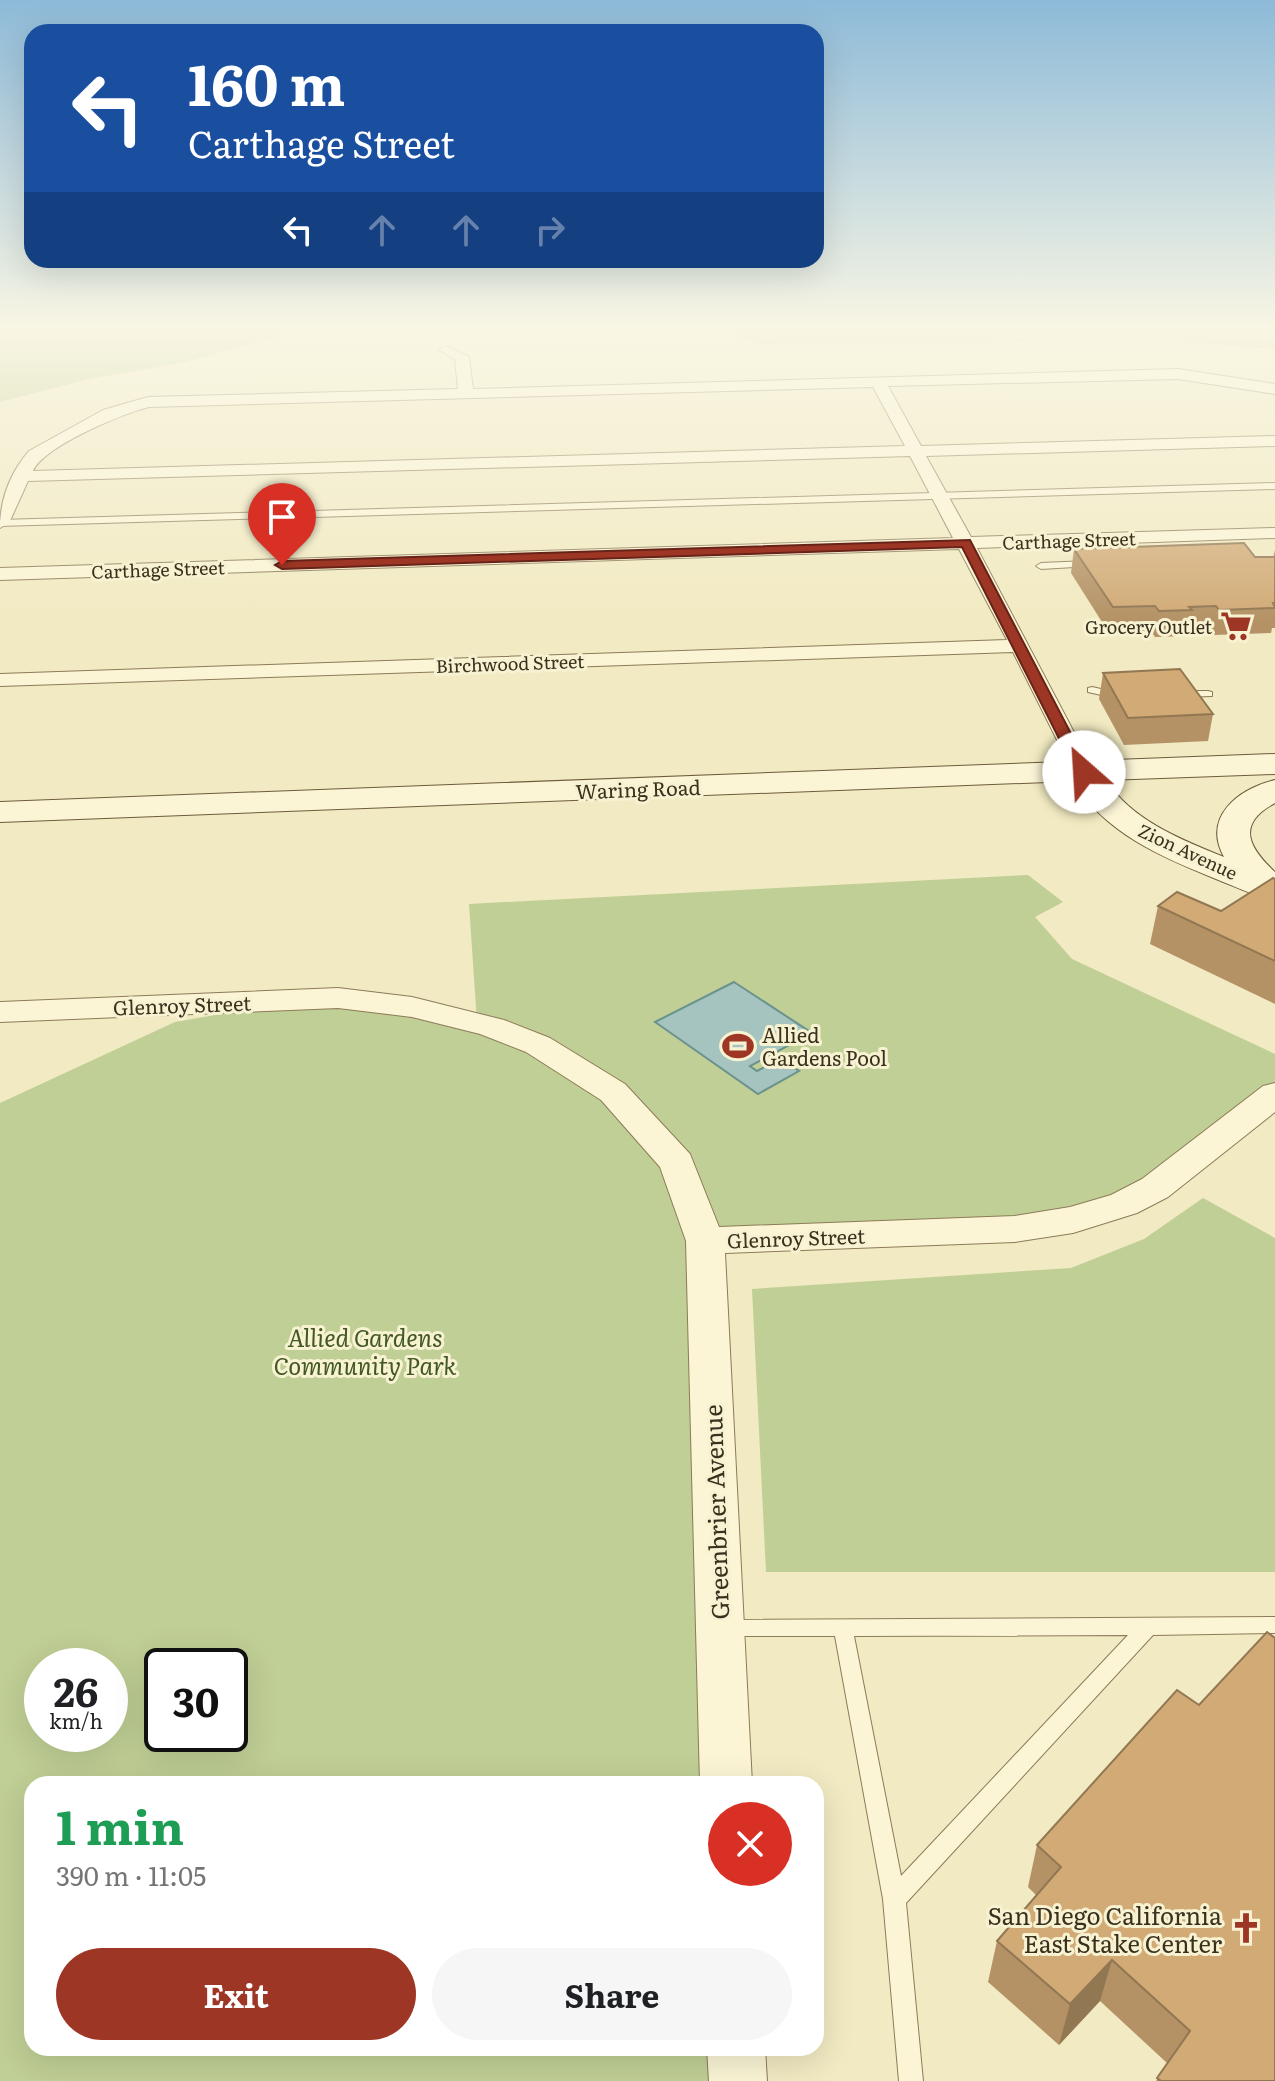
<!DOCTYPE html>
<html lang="en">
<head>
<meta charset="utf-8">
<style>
  :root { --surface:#fff; --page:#f6f6f6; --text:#202124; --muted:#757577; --accent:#9e3625 }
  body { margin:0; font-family:Literata,serif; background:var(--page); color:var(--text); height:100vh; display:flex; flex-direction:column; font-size:30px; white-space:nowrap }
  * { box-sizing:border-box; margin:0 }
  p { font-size:26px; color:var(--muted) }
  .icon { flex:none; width:44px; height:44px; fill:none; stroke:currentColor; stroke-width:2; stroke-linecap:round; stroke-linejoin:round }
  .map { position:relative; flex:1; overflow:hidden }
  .drawer { position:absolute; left:24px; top:1776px; width:800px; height:280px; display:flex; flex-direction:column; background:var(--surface); border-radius:24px; box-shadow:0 8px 32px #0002 }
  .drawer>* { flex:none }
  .top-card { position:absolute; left:24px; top:24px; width:800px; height:244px; border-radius:24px; box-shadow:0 8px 32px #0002; background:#1a4fa0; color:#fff; overflow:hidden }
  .speed { position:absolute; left:24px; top:1648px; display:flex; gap:16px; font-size:40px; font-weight:700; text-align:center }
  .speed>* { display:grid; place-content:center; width:104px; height:104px; border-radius:50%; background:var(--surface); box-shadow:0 8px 32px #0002; line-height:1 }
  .speed small { font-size:20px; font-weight:400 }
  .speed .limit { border:4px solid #111; border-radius:12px; background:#fff; color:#111 }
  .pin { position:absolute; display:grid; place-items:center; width:68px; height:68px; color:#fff; margin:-82px -34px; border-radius:50% 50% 50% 0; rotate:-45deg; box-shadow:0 0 8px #0007 }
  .pin .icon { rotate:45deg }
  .me { position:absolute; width:88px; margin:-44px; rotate:334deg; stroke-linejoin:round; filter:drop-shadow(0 0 6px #0008) }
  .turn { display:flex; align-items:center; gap:28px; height:168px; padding:0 32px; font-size:36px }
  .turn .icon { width:104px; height:104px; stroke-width:2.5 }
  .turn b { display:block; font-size:56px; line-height:68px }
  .lanes { display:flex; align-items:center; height:76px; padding:0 32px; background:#0003; justify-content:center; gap:40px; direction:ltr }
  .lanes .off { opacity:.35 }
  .round { display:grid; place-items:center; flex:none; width:84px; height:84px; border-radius:42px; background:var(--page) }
  .summary { display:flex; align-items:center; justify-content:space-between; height:136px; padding:0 32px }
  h1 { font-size:48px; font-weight:700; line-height:60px; color:#1e9e55 }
  .cta { display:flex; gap:16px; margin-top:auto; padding:16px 32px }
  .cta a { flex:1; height:92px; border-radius:48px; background:var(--accent); color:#fff; font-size:32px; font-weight:700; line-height:92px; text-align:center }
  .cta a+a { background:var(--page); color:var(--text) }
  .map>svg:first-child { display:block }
  .green { fill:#c0cf95; fill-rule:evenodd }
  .water { fill:#a5c3bf; stroke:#6b928e; stroke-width:2 }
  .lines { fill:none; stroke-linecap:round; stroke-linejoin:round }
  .service-casing { stroke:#8c7b58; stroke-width:2 }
  .minor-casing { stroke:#8c7b58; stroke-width:2 }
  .tertiary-casing { stroke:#8c7b58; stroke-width:2 }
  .secondary-casing { stroke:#6d5c3b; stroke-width:2 }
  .service { fill:#fbf5d6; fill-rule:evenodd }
  .minor { fill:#fbf5d6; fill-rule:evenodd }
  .tertiary { fill:#fbf5d6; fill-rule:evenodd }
  .secondary { fill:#fbf5d6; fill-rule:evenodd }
  .wall { fill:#b49265 }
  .shaded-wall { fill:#927753 }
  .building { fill:#d1aa76; stroke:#927753; stroke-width:2 }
  .route { fill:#9e3625; stroke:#672318; stroke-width:2 }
  .labels { text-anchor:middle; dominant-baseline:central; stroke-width:6; stroke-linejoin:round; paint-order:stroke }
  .far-street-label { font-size:18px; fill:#3b301d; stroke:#f7f2d2 }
  .far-poi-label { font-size:18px; fill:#3b301d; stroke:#f7f2d2; text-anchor:end }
  .street-label { font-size:20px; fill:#3b301d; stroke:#f7f2d2 }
  .poi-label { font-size:20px; fill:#3b301d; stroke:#f7f2d2; text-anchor:start }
  .near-park-label { font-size:24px; font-style:italic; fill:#435823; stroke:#f7f2d2 }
  .near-street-label { font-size:24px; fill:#3b301d; stroke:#f7f2d2 }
  .near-poi-label { font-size:24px; fill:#3b301d; stroke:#f7f2d2; text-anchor:end }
</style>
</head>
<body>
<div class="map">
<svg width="1275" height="2081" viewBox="0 0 1275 2081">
  <rect width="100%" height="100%" fill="#f1eac2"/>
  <g class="green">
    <path d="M 0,331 L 331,331 L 290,334 L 181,363 L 89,379 L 0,402 Z"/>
    <path d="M 614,331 L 1275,331 L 1275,349 L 1166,341 L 761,344 L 729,333 Z"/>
    <path d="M 1028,875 L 1063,902 L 1035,917 L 1072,959 L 1275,1054 L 1275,1083 L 1150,1187 L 1066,1221 L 704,1242 L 726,1784 L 32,1784 L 32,2048 L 736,2048 L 737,2081 L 0,2081 L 0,1103 L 175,1022 L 307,999 L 477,1022 L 469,904 ZM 42,1666 L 110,1666 L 110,1734 L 42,1734 ZM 162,1666 L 230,1666 L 230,1734 L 162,1734 Z"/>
    <path d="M 1203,1198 L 1275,1238 L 1275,1572 L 766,1572 L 752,1289 L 1071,1268 L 1144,1239 Z"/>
  </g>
  <path class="water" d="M 734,982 L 812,1033 L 750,1066 L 757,1071 L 780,1059 L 799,1071 L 758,1094 L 655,1022 Z"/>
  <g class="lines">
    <defs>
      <g id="service">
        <path d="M 1275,483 L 1275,489 L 0,526 L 0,520 Z"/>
        <path d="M 1088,561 L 1091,562 L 1091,566 L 1041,569 L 1036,566 L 1041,563 Z"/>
        <path d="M 1092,687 L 1123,694 L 1124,696 L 1119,699 L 1088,692 L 1088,688 Z"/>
        <path d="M 1208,691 L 1212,692 L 1212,696 L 1180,697 L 1175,694 L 1180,691 Z"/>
        <path d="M 1275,1617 L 1275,1633 L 1153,1635 L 906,1903 L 923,2081 L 899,2081 L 883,1899 L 835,1636 L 728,1636 L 721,1634 L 718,1628 L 721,1622 L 728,1620 ZM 1128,1635 L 901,1876 L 854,1636 Z"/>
      </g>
      <path id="minor" d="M 446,346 L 469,357 L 473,389 L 1178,369 L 1275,384 L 1275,394 L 1178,379 L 888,386 L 921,446 L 1275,436 L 1275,446 L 926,456 L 971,537 L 1275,528 L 1275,538 L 977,548 L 1095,772 L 1092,777 L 1076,777 L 1073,772 L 1013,652 L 0,686 L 0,674 L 1007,640 L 959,549 L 0,580 L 0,568 L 953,538 L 910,456 L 28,481 L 9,523 L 0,528 C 0,500 10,473 29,451 L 103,410 L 148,397 L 458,389 L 455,359 L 439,350 ZM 873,387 L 905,446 L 33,471 C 44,446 122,414 149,407 Z"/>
      <g id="tertiary">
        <path d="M 338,988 L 412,997 L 504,1020 L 550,1038 L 625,1084 L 690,1154 L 719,1227 L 1015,1216 L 1070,1207 L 1111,1195 L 1142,1179 L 1263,1086 L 1275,1083 L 1275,1112 L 1168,1197 L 1137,1213 L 1073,1233 L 1015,1242 L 725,1253 L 752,1784 L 700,1784 L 686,1241 L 660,1167 L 601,1100 L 526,1052 L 480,1034 L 412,1017 L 338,1008 L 0,1022 L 0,1002 Z"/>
        <path d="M 707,2048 L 765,2048 L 767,2081 L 709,2081 Z"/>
      </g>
      <path id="secondary" d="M 1275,754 L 1275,774 L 1106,780 C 1131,820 1182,840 1224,857 C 1202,817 1238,789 1275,780 L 1275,803 C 1236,824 1248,847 1275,872 L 1275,901 C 1255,896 1236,887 1216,879 C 1161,857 1105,833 1073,781 L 0,822 L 0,802 Z"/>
    </defs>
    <use href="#service" class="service-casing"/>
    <use href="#minor" class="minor-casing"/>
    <use href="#tertiary" class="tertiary-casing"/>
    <use href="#secondary" class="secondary-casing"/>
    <use href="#service" class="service"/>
    <use href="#minor" class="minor"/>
    <use href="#tertiary" class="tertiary"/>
    <use href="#secondary" class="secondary"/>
  </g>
  <g class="wall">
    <path d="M 1074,549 L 1255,557 L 1273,557 L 1275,550 L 1275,628 L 1272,628 L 1271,633 L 1214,635 L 1211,631 L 1188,632 L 1187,636 L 1155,637 L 1151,631 L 1109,633 L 1071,573 Z"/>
    <path d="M 1103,673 L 1213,714 L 1208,741 L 1124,745 L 1099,699 Z"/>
    <path d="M 1275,879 L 1275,1004 L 1150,944 L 1158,906 L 1221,911 Z"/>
    <path d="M 1177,1690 L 1275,2081 L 1156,2081 L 1167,2063 L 1100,2001 L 1059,2045 L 988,1982 L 997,1941 L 1036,1895 L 1028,1887 L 1037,1845 Z"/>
  </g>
  <path class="shaded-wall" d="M 1112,1960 L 1100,2001 L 1059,2045 L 1070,2004 Z"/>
  <g class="building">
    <path d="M 1244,543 L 1255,557 L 1275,557 L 1275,603 L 1273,603 L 1275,608 L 1219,610 L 1216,606 L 1189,607 L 1192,610 L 1159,611 L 1155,606 L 1113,607 L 1074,549 Z"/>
    <path d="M 1180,669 L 1213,714 L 1128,718 L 1103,673 Z"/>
    <path d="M 1273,878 L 1275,879 L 1275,961 L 1158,906 L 1177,892 L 1221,911 Z"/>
    <path d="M 1267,1632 L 1275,1638 L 1275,2081 L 1161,2081 L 1157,2078 L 1190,2031 L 1112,1960 L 1070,2004 L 997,1941 L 1061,1867 L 1037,1845 L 1177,1690 L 1199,1705 Z"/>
  </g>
  <linearGradient id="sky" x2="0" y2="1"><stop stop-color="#8dbad8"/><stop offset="0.53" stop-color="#f9f6e4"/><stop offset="1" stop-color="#f9f6e4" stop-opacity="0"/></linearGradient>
  <rect width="1275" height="622" fill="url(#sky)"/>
  <path class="route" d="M 970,540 L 1091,772 L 1089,775 L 1084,776 L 1076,772 L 962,547 L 282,569 L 275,565 L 282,561 Z"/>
  <defs>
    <symbol id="supermarket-bare" viewBox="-9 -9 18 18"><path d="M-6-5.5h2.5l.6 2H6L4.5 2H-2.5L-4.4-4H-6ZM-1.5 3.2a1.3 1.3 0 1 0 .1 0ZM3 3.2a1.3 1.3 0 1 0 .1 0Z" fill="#9e3625" stroke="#f7f2d2" stroke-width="2.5" paint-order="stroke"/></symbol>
    <symbol id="stadium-bare" viewBox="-9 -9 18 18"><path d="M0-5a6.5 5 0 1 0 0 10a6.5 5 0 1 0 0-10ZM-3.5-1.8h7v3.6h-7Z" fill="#9e3625" stroke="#f7f2d2" stroke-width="2.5" paint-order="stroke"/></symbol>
    <symbol id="church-bare" viewBox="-9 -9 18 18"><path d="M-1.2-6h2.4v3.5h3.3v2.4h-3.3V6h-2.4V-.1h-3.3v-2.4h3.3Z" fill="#9e3625" stroke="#f7f2d2" stroke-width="2.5" paint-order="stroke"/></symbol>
  </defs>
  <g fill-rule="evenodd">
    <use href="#supermarket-bare" x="1214" y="604" width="44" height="44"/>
    <use href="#stadium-bare" x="716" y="1024" width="44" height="44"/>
    <use href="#church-bare" x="1224" y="1906" width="44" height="44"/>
  </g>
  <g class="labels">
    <g class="far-street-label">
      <text transform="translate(1069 540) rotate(-2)">Carthage Street</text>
      <text transform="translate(158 569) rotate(-2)">Carthage Street</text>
      <text transform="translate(510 663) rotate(-2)">Birchwood Street</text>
      <text transform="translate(1188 851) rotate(25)">Zion Avenue</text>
    </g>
    <g class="far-poi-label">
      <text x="1212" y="626">Grocery Outlet</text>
    </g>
    <g class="street-label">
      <text transform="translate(638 788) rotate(-2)">Waring Road</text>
      <text transform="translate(182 1004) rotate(-2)">Glenroy Street</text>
      <text transform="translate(796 1237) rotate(-2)">Glenroy Street</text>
    </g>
    <g class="poi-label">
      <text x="762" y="1034">Allied<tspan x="762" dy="23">Gardens Pool</tspan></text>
    </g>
    <g class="near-park-label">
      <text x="365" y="1336">Allied Gardens<tspan x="365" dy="28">Community Park</tspan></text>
    </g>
    <g class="near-street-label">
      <text transform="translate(715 1512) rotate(-92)">Greenbrier Avenue</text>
    </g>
    <g class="near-poi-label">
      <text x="1222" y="1914">San Diego California<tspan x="1222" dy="28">East Stake Center</tspan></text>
    </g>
  </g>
</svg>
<div class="speed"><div>26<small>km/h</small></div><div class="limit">30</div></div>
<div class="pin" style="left:282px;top:565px;background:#d93025"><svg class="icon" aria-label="arrive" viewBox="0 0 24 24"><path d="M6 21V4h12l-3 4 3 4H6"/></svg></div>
<svg class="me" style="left:1084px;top:772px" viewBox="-20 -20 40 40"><circle r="19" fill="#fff"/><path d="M0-13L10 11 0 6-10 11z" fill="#9e3625"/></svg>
<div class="top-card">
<div class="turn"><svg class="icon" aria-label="left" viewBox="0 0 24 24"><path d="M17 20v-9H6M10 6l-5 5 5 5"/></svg><div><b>160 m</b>Carthage Street</div></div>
<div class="lanes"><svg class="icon" aria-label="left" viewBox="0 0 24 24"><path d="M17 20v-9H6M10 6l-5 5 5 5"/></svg><svg class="icon off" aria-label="ahead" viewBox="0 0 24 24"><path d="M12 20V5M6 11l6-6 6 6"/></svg><svg class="icon off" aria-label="ahead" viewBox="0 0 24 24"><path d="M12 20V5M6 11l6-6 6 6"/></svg><svg class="icon off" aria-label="right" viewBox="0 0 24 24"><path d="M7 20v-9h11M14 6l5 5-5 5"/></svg></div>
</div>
<section class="drawer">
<div class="summary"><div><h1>1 min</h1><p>390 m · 11:05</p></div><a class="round" style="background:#d93025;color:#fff"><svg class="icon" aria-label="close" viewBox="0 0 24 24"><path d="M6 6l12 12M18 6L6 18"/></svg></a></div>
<div class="cta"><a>Exit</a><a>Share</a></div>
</section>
</div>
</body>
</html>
